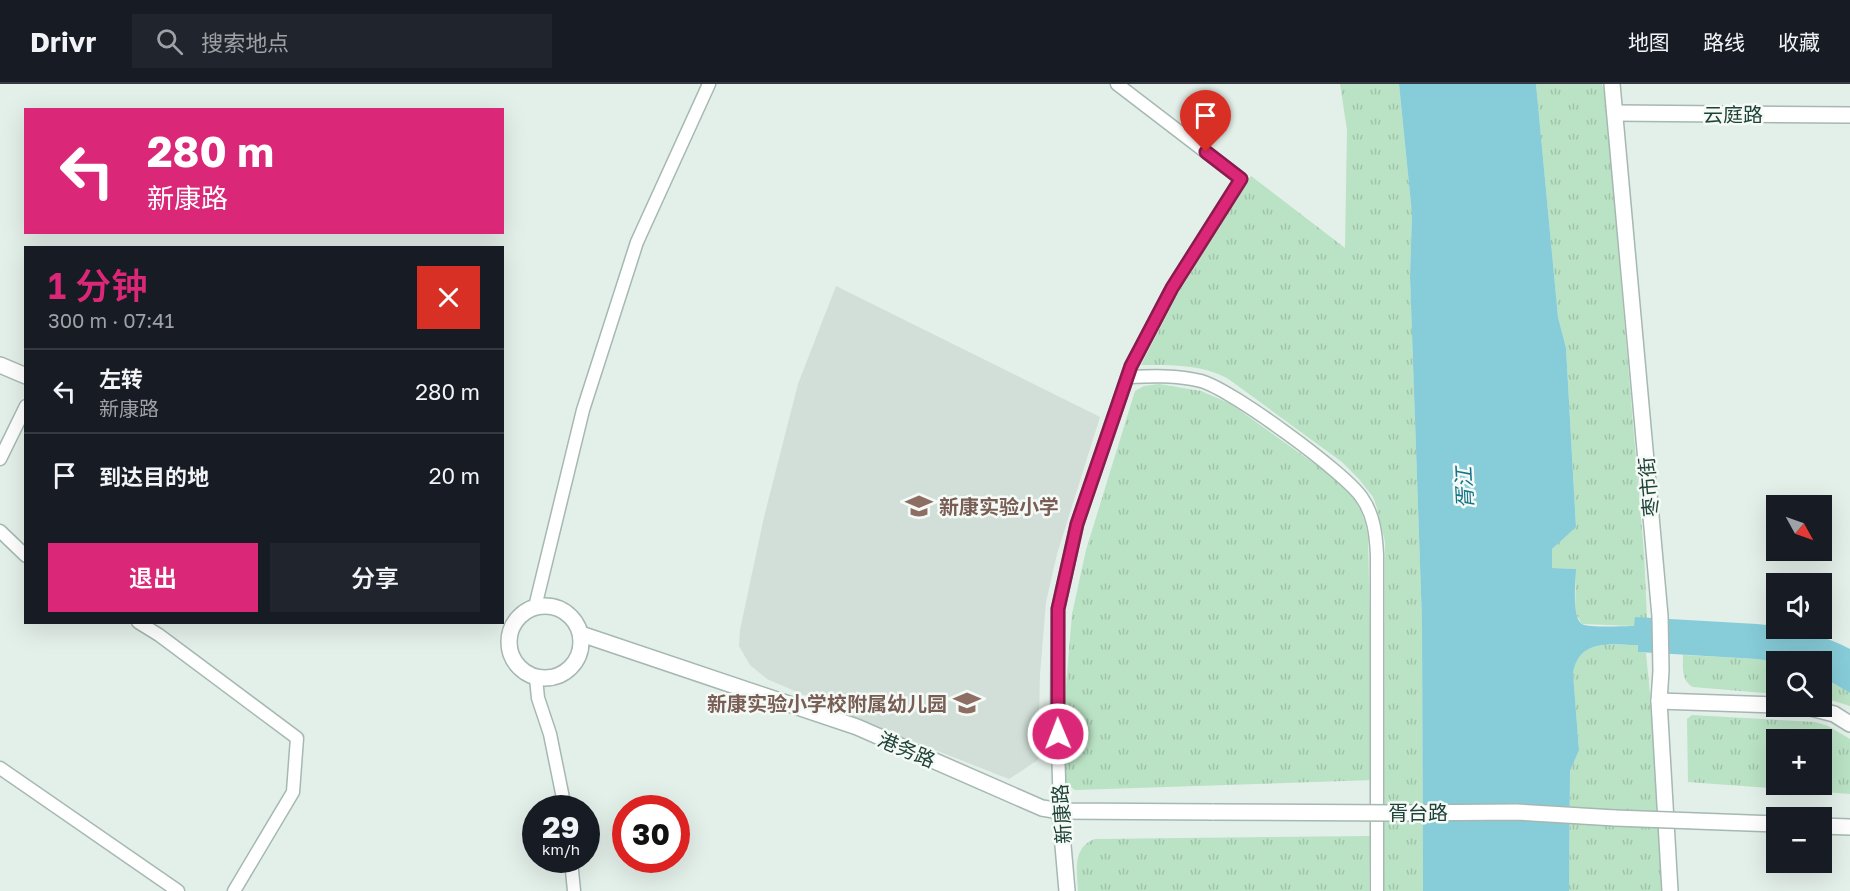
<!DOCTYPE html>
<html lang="zh">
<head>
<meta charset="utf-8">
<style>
  :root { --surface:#171b24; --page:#20242c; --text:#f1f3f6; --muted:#9ea1a6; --line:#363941; --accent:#db2777 }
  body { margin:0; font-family:"Golos Text","Noto Sans SC",sans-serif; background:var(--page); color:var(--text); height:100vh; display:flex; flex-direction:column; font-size:22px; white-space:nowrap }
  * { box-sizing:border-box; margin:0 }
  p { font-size:20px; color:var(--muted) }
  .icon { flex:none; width:33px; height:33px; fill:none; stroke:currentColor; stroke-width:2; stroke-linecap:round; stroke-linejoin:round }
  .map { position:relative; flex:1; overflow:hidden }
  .side { position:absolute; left:24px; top:162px; width:480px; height:378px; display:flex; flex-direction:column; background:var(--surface); border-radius:0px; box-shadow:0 6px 24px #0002 }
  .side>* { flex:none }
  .guide { position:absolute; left:24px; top:24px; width:480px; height:126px; border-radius:0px; box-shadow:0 6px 24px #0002; background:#db2777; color:#fff; overflow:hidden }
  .needle { width:39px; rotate:130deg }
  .buttons { position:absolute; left:1766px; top:411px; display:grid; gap:12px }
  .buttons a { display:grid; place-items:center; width:66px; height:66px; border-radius:0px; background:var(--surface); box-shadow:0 6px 24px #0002; font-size:30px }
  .speed { position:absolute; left:522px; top:711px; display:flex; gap:12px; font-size:30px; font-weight:700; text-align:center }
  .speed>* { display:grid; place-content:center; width:78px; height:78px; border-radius:50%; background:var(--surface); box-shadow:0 6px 24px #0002; line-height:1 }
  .speed small { font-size:15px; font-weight:400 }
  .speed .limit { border:9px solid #d22; background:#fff; color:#111 }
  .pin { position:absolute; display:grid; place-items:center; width:51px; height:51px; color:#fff; margin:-62px -26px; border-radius:50% 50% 50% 0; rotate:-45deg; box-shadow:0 0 6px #0007 }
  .pin .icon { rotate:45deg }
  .me { position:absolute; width:66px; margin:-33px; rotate:359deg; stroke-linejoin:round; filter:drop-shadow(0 0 4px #0008) }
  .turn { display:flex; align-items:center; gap:21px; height:126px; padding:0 24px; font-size:27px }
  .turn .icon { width:78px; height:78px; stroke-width:2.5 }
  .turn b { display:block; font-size:42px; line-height:51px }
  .round { display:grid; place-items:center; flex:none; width:63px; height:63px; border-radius:0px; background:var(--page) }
  .head { display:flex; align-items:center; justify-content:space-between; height:102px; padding:0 24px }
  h1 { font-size:36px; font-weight:600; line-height:45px; color:var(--accent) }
  .primary-button { display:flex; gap:12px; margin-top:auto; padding:12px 24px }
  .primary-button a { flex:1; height:69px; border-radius:0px; background:var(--accent); color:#fff; font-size:24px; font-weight:600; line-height:69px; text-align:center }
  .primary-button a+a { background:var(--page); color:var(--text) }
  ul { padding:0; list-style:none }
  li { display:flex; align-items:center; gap:18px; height:84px; padding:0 24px; border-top:2px solid var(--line) }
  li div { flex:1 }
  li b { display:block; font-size:22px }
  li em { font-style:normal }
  header { display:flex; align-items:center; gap:36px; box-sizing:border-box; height:84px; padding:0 30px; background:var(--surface); border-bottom:2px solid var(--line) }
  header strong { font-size:28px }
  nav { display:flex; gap:33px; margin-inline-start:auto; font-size:21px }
  .search { width:420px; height:54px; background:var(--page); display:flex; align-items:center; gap:15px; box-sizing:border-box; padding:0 21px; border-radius:0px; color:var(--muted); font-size:22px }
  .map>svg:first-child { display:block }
  .built { fill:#d1dfd8 }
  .grass { fill:url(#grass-tufts); fill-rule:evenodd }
  .water { fill:#86cdd9 }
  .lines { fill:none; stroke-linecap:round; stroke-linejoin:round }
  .minor-casing { stroke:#a5b8b1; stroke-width:15 }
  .tertiary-casing { stroke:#a5b8b1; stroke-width:18 }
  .minor { stroke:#fff; stroke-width:12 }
  .tertiary { stroke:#fff; stroke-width:15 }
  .tertiary-bridge-casing { stroke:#a5b8b1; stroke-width:18; stroke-linecap:butt }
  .tertiary-bridge { stroke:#fff; stroke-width:15 }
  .route-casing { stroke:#8e194d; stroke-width:15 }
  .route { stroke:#db2777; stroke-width:10 }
  .labels { text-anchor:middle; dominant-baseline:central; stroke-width:5; stroke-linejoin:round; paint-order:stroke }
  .street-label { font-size:20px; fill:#204339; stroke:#f5faf7 }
  .education-label { font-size:20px; font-weight:bold; fill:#785e54; stroke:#f5faf7; text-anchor:start }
  .water-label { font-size:21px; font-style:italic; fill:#137486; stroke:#f5faf7 }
</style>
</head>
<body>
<header>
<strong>Drivr</strong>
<div class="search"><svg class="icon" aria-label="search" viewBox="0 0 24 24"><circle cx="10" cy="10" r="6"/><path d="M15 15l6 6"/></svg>搜索地点</div>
<nav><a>地图</a><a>路线</a><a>收藏</a></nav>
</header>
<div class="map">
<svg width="1850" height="807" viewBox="0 0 1850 807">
  <defs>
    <pattern id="grass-tufts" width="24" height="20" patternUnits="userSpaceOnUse" patternTransform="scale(1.5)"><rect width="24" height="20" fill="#bae2c4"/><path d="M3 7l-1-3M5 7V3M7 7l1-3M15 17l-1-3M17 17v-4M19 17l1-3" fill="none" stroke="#a0c3a9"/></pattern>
  </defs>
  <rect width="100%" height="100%" fill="#e3efe9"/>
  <path class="built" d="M 836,202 L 1100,333 L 1057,470 L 1046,518 L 1040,590 L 1038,676 L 1009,695 L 887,647 L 767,595 L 750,581 L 739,562 L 740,546 L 764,433 L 798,300 Z"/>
  <g class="grass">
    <path d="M 1340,0 L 1399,0 L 1412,130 L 1410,192 L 1422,538 L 1423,807 L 1384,807 L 1385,458 L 1377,424 L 1373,413 L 1359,395 L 1342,378 L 1227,294 C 1200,280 1171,281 1141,281 L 1177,211 L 1251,92 L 1345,164 L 1347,46 Z"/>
    <path d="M 1536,0 L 1602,0 L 1605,11 L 1644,469 L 1647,535 L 1635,534 L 1635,542 L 1582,540 L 1575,529 L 1576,485 L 1552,484 L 1552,465 L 1576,442 L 1566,264 L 1558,233 Z"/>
    <path d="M 1159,300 L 1201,307 L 1231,320 L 1344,401 C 1358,417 1365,433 1368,454 L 1373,696 L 1075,706 C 1062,698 1062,689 1060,675 L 1072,530 L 1086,466 L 1135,307 L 1144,302 Z"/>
    <path d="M 1605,561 L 1639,561 L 1639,568 L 1646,569 L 1664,754 L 1667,807 L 1569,807 L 1570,687 L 1579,665 L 1573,589 C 1576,570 1586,563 1605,561 Z"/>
    <path d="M 1683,571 L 1757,575 L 1776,578 L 1776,610 L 1693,603 C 1681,596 1683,584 1683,571 Z"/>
    <path d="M 1821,592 L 1850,609 L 1850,622 L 1821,613 Z"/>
    <path d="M 1692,631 L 1815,638 L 1828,642 L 1850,655 L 1850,710 L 1688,698 L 1687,635 ZM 1776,656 L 1821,656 L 1821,700 L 1776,700 Z"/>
    <path d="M 1370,752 L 1369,807 L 1078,807 C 1077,787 1072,763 1095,755 Z"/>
  </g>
  <path class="water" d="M 1399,0 L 1536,0 L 1558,233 L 1566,264 L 1576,443 L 1552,465 L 1552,484 L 1576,485 C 1576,497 1571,534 1582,540 C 1588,544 1625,542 1634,542 L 1635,533 L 1757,540 L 1776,542 L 1776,544 C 1802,545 1827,553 1850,565 L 1850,609 L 1821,592 L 1821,578 L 1776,578 L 1757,575 L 1638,568 L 1638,561 C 1611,561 1579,554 1573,589 L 1579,666 L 1570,687 L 1569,807 L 1423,807 L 1422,538 L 1410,192 L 1412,130 Z"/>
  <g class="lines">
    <defs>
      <g id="minor">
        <path d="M 1128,293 C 1152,292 1177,291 1201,297 C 1229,304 1346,389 1362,414 C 1374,431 1376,451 1377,471 L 1377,807"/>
        <path d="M 0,375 L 26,322"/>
        <path d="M 0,447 L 26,472"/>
        <path d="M 535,523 L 583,326 L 637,158 L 709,0"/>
        <path d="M 138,538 L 159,551 L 297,654 L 293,708 L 234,807"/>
        <path d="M 536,594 L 538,614 L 550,650 L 565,724"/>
        <path d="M 0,684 L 178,807"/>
        <path d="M 1060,727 L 1057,631 L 1058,525 L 1077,440 L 1131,282 L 1172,204 L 1241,95 L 1117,0"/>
        <path d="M 571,776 L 574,807"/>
      </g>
      <g id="tertiary">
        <path d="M 1612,0 L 1660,532 L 1661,587 L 1659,617 L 1670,807"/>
        <path d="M 1615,29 L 1850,31"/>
        <path d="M 0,281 L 26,292"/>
        <circle cx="545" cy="558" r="36"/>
        <path d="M 581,550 L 857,643 L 1042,724 L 1060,727 L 1214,728"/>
        <path d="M 1659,617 L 1776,621"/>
        <path d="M 1803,622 L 1834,630 L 1850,640"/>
        <path d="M 1060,727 L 1067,807"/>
        <path d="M 1397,729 L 1516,728 L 1615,734"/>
        <path d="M 1821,742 L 1850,743"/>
      </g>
    </defs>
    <use href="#minor" class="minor-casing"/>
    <use href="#tertiary" class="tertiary-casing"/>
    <use href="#minor" class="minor"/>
    <use href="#tertiary" class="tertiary"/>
    <defs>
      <g id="tertiary-bridge">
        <path d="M 1214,728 L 1397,729"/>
        <path d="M 1615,734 L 1776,740"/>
      </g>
    </defs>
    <use href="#tertiary-bridge" class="tertiary-bridge-casing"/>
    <use href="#tertiary-bridge" class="tertiary-bridge"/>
  </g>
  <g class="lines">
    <defs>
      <path id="route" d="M 1058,650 L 1058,525 L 1077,440 L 1131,282 L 1172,204 L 1241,95 L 1206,68"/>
    </defs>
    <use href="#route" class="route-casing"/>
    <use href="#route" class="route"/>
  </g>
  <defs>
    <symbol id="school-bare" viewBox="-9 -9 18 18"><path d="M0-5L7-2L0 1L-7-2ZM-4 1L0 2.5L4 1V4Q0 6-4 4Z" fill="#8d6e63" stroke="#f5faf7" stroke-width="2.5" paint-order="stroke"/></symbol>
  </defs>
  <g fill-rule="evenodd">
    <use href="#school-bare" x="900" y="403" width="38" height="38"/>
    <use href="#school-bare" x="948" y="600" width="38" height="38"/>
  </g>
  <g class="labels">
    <g class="street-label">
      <text x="1733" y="30">云庭路</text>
      <text transform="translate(1648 403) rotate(-95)">枣市街</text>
      <text transform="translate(907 665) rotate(23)">港务路</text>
      <text x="1418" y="728">胥台路</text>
      <text transform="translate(1061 730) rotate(-94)">新康路</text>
    </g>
    <g class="education-label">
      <text x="939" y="422">新康实验小学</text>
      <text x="947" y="619" text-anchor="end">新康实验小学校附属幼儿园</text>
    </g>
    <g class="water-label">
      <text transform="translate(1464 404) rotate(-93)">胥江</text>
    </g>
  </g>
</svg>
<div class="buttons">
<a><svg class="needle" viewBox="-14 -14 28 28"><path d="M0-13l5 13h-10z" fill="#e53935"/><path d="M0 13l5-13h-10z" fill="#9ea1a6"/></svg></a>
<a><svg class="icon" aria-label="sound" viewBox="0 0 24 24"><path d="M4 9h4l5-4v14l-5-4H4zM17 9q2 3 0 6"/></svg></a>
<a><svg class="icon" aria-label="search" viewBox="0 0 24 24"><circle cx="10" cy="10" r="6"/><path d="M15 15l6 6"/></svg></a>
<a>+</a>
<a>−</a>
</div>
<div class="speed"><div>29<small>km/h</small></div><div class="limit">30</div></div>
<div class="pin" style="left:1206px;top:68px;background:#d93025"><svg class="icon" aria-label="arrive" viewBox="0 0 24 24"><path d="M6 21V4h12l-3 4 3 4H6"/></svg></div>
<svg class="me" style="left:1058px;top:650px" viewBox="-20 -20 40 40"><circle r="17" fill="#db2777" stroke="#fff" stroke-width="3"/><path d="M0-11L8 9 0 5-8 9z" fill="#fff"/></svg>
<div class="guide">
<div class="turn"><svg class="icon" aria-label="left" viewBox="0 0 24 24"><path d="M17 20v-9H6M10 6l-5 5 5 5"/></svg><div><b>280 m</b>新康路</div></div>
</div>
<section class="side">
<div class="head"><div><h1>1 分钟</h1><p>300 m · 07:41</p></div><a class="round" style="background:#d93025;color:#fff"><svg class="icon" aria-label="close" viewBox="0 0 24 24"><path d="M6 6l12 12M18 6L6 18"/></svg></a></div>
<ul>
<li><svg class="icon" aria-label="left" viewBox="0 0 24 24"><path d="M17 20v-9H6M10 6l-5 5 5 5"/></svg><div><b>左转</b><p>新康路</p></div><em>280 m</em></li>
<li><svg class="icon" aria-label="arrive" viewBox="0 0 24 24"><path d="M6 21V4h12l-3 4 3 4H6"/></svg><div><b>到达目的地</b></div><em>20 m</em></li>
</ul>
<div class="primary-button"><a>退出</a><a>分享</a></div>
</section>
</div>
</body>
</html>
